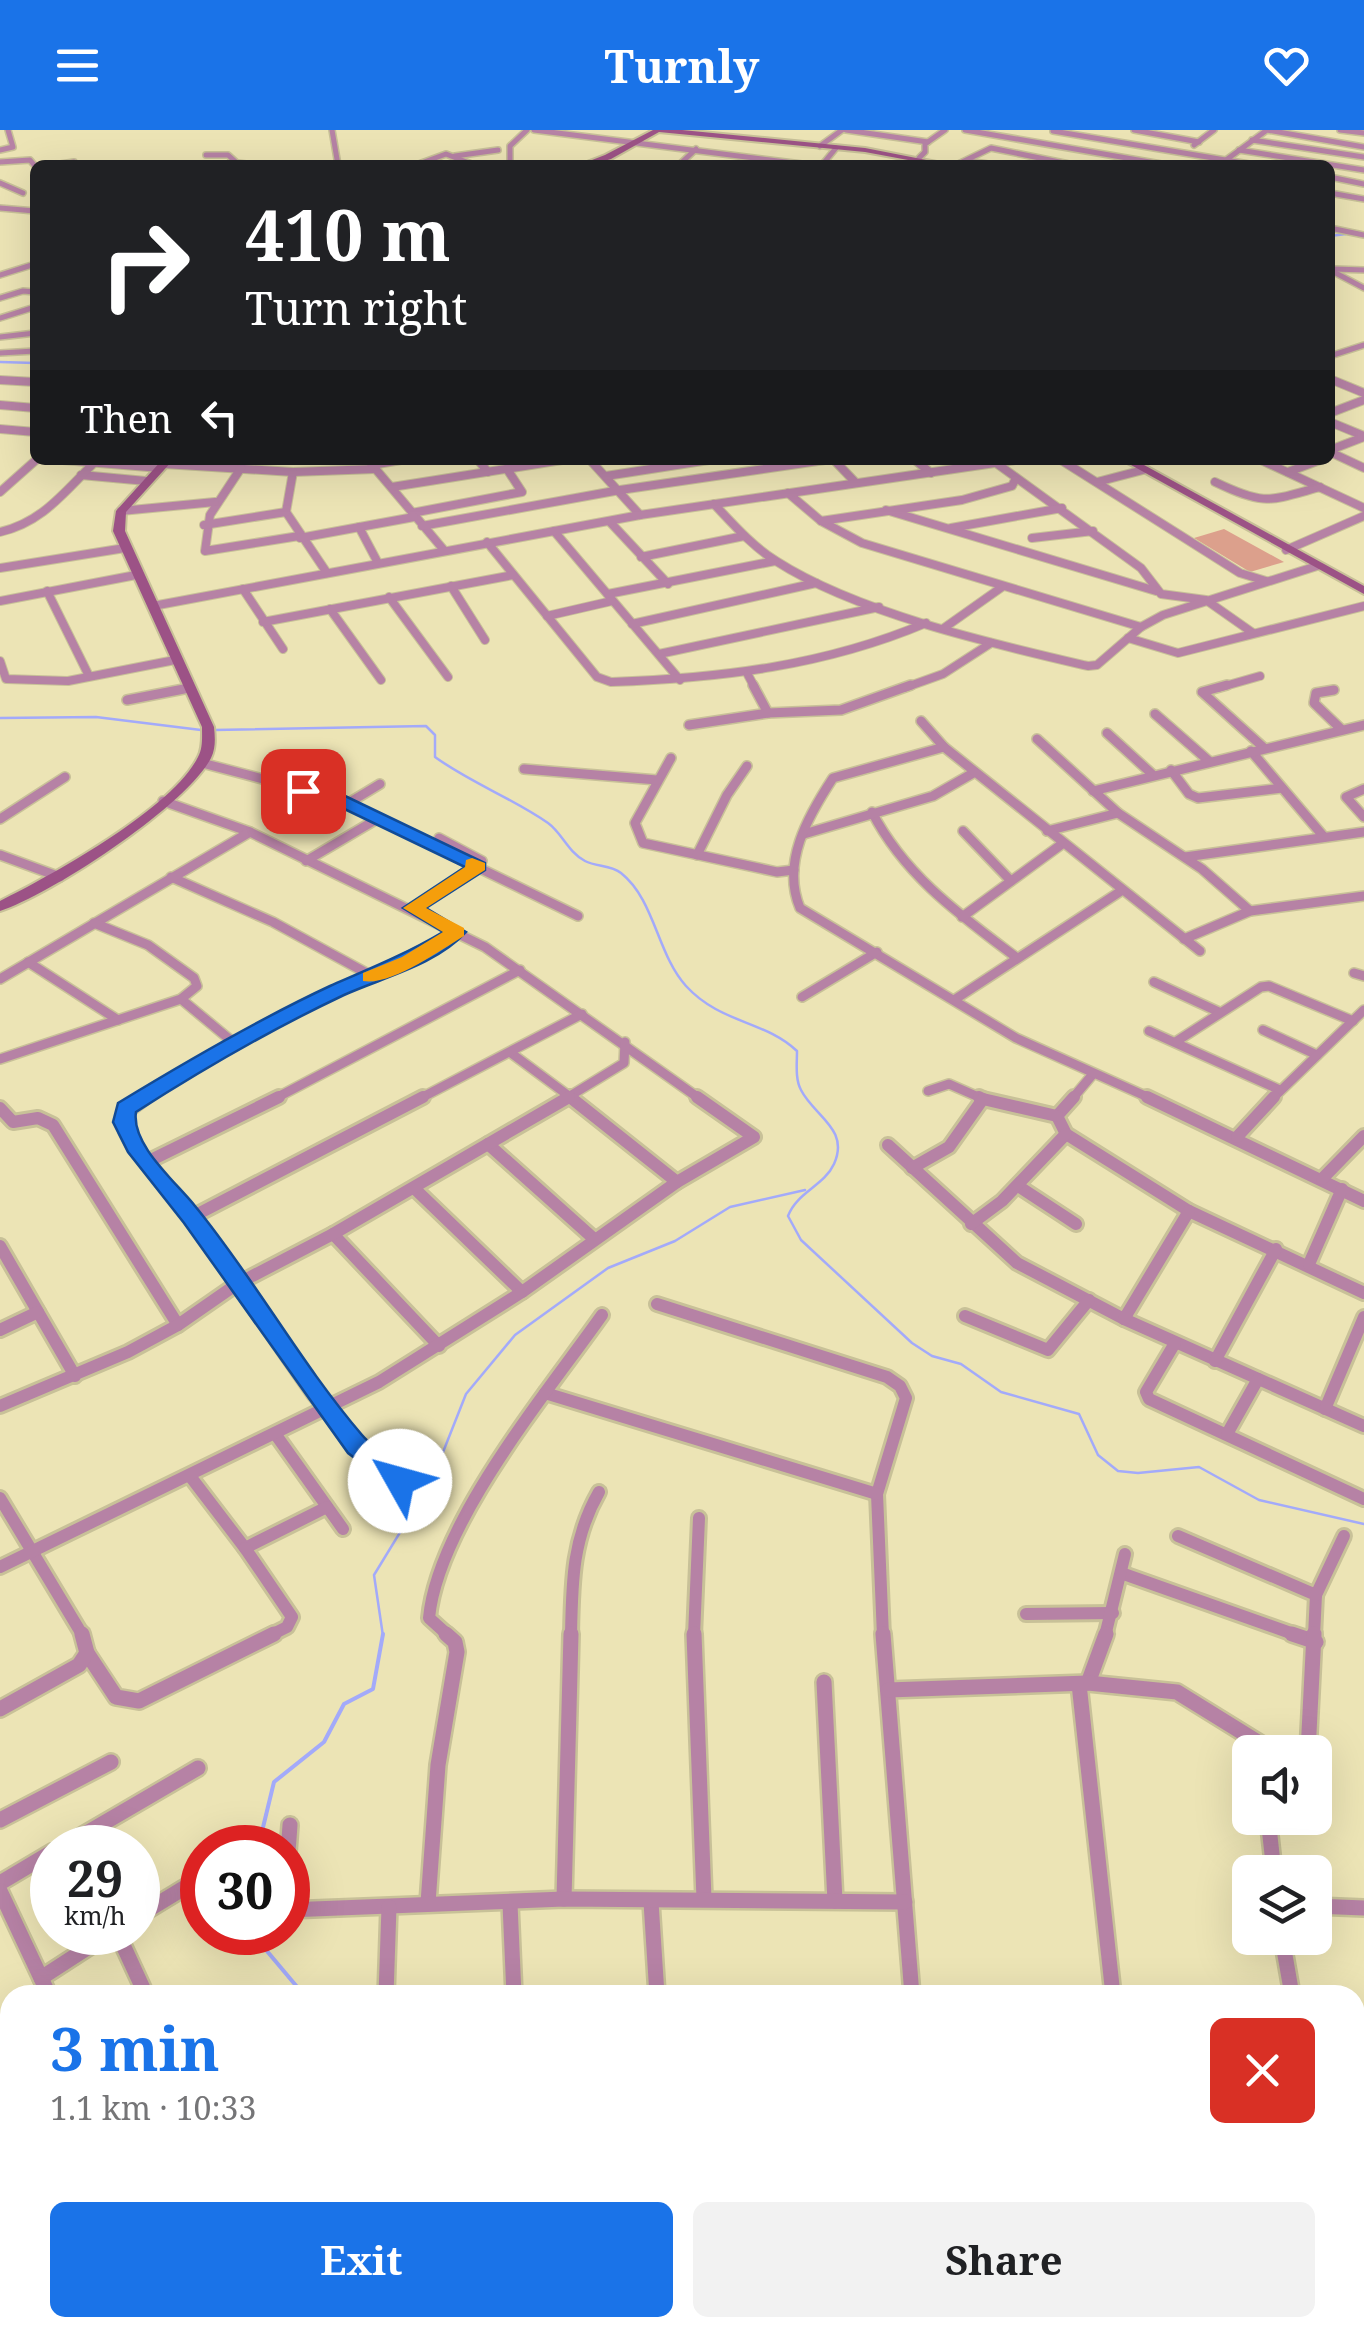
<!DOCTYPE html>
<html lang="en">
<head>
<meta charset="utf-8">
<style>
  :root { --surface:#fff; --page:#f2f2f2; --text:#202124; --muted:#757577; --accent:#1a73e8 }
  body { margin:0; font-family:"Noto Serif",serif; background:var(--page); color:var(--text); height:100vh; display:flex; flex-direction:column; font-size:38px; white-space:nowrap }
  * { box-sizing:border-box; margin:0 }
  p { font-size:32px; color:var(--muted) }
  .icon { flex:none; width:55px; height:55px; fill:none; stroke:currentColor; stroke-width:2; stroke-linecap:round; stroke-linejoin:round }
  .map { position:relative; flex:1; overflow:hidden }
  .drawer { position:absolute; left:0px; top:1855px; width:1365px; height:352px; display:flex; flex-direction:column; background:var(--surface); border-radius:30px 30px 0 0; box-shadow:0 10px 40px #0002 }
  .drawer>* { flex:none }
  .hud { position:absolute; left:30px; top:30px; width:1305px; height:305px; border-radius:15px; box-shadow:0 10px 40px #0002; background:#202124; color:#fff; overflow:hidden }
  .controls { position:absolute; left:1232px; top:1605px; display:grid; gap:20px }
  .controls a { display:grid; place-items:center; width:100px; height:100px; border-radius:15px; background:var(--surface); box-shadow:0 10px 40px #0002; font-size:50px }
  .speed { position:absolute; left:30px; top:1695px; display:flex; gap:20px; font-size:50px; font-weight:700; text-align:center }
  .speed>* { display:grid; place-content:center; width:130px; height:130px; border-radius:50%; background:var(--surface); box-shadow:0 10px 40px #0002; line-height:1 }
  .speed small { font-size:25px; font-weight:400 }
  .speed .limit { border:15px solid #d22; background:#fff; color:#111 }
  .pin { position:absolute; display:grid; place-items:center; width:85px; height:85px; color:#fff; margin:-42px; border-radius:20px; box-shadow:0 5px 15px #0006 }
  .me { position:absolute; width:110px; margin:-55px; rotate:308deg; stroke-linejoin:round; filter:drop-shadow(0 0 8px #0008) }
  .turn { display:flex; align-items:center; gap:35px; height:210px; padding:0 50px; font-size:45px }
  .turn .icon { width:130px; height:130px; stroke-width:2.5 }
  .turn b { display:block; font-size:70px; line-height:85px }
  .then { display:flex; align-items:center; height:95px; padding:0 50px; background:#0003; gap:20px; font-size:38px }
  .round { display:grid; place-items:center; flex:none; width:105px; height:105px; border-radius:15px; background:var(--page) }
  .overview { display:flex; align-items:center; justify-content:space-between; height:170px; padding:0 50px }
  h1 { font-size:60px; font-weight:700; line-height:75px; color:var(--accent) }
  .action { display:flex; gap:20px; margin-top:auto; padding:20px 50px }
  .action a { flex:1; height:115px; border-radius:15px; background:var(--accent); color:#fff; font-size:40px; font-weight:700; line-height:115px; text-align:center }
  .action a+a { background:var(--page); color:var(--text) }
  header { display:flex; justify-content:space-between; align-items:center; height:130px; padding:0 50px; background:var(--accent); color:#fff; font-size:45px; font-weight:700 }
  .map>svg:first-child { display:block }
  .green { fill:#dca08c }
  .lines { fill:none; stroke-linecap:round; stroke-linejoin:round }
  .stream-far1 { stroke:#a3aafa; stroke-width:2.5 }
  .stream { stroke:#a3aafa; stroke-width:4 }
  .street-far4-casing { stroke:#c8c198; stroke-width:8 }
  .street-far3-casing { stroke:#c8c198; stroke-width:10 }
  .street-far2-casing { stroke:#c8c198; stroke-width:12 }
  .street-far1-casing { stroke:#c8c198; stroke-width:18 }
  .street-casing { stroke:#c8c198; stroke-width:20 }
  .secondary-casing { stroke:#c8c198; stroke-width:4 }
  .street-far4 { stroke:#b682a5; stroke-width:5 }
  .street-far3 { stroke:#b682a5; stroke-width:8 }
  .street-far2 { stroke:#b682a5; stroke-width:9 }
  .street-far1 { stroke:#b682a5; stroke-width:12 }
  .street { stroke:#b682a5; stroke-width:15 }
  .secondary { fill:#9c5286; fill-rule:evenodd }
  .route { fill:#1a73e8; stroke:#114b97; stroke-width:2.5 }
  .slow { fill:#f59e0b }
</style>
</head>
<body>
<header><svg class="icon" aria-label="menu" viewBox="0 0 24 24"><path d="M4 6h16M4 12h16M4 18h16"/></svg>Turnly<svg class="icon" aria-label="heart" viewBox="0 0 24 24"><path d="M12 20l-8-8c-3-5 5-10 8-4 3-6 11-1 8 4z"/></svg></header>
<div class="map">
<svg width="1364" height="2206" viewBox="0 0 1364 2206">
  <rect width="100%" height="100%" fill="#ece4b5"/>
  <path class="green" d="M 1224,399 L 1284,432 L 1250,442 L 1194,408 Z"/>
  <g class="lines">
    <g class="stream-far1">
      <path d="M 1330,106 L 1346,104"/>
      <path d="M 0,232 L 35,233"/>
      <path d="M 0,588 L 96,587 L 201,600"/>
      <path d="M 214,600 L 426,596 L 435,605 L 435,627 C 471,653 512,668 548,693 C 562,703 568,722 585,731 C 596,737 611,735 621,743 C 655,770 657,824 686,856 C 721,894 764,890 797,921 C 797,933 795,949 801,960 C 814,986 850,999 834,1034 C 824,1056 797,1062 788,1086 L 801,1110 L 912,1213 L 932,1226 L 961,1234 L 1001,1262 L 1079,1284 L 1098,1325 L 1118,1341 L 1138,1343 L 1199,1337 L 1259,1370 L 1364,1394"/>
      <path d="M 383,1506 L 374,1445 L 432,1350 L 466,1264 L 515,1205 L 608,1138 L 675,1111 L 730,1077 L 805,1060"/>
    </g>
    <g class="stream">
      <path d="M 258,1718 L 274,1652 L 324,1612 L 344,1574 L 373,1559 L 383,1504"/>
      <path d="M 251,1802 L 298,1858 L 297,1865"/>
      <path d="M 188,2206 L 193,2198"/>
    </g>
    <defs>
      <g id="street-far4">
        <path d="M 332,0 L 338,35"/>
        <path d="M 534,0 L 810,35"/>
        <path d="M 846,0 L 928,12"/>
        <path d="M 965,0 L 1167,35"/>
        <path d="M 1134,0 L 1199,12"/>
        <path d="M 1340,0 L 1364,3"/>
        <path d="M 1053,1 L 1255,35"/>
        <path d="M 1252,10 L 1364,27"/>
        <path d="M 1194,15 L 1214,0"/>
        <path d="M 820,16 L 842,0"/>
        <path d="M 0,20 L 13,17 L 8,0"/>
        <path d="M 1239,20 L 1364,40"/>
        <path d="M 206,25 L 228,25 L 237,33 L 255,35"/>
        <path d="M 455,26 L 498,20"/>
        <path d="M 919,28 L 925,22 L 925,14 L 945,0"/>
        <path d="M 1226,30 L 1267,0 L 1364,17"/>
        <path d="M 967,31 L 995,35"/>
        <path d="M 0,32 L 30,30 L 35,36"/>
        <path d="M 54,35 L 74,32"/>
        <path d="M 416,35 L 446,24 L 474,35"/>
        <path d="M 510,35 L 510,16 L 527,0"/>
        <path d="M 679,35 L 696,19"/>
        <path d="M 822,35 L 836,18"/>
        <path d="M 956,35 L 991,18 L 1074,35"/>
        <path d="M 1330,47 L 1364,54"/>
        <path d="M 0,53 L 23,63"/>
        <path d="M 1330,63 L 1364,69"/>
        <path d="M 0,78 L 35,81"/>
        <path d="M 1330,98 L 1364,105"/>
        <path d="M 1334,139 L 1364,140"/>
        <path d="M 1330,140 L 1364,158"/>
        <path d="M 0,145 L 35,134"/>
        <path d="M 0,168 L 23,161 L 35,162"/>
        <path d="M 0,188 L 35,177"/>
        <path d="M 0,207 L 35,203"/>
        <path d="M 0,223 L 35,221"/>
        <path d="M 1330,226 L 1364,215"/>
      </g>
      <g id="street-far3">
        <path d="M 1330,249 L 1364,263"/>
        <path d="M 0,250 L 35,252"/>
        <path d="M 0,275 L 35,278"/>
        <path d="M 1330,283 L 1364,270"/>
        <path d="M 1330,292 L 1364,306"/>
        <path d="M 0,299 L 35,302"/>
        <path d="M 1330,320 L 1364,307"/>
        <path d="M 1330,322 L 1364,338"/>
        <path d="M 63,330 L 160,338"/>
        <path d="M 368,330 L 443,419"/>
        <path d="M 478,330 L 488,342"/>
        <path d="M 590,330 L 640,385"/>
        <path d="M 834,330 L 855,352"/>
        <path d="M 915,330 L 931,343"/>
        <path d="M 1061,330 L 1240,443 L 1266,451"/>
        <path d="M 1261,330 L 1364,378"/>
        <path d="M 996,333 L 1141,438 L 1161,464 L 1206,470 L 1253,503"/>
        <path d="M 164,334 L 293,342 L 375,339"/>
        <path d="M 372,335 L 401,330"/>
        <path d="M 241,338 L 210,385 L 205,421 L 299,406"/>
        <path d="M 293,342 L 286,382 L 327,443"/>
        <path d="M 1288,342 L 1320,330"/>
        <path d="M 81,345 L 146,351"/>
        <path d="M 606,346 L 709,330"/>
        <path d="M 1097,352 L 1143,340"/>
        <path d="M 1215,352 C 1265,376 1269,371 1320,357"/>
        <path d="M 392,357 L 562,330"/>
        <path d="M 0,362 L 36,330"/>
        <path d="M 788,363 L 821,391 L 862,413 L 1141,497"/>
        <path d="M 714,374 C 733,394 752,416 776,431 C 857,483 993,514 1088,536 L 1097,535 L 1141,497 L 1163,485 L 1317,436"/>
        <path d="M 886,380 L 1156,461"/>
        <path d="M 121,381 L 215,372"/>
        <path d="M 412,383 L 522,362 L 507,339"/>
        <path d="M 821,391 L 962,370 L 1012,356 L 1015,350"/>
        <path d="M 610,392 L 668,454"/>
        <path d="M 204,395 L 286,382"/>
        <path d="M 422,396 L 620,360 L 825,330"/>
        <path d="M 359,397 L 378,433"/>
        <path d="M 951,398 L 1062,378"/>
        <path d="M 554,401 L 680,550"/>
        <path d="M 0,402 C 43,392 64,362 95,332"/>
        <path d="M 300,408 L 414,387"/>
        <path d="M 1032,408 L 1093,401"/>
        <path d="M 487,412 L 597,547 L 611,552 C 721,548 824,536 926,493"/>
        <path d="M 1286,420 L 1364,386"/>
        <path d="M 641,427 L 744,406"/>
        <path d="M 0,438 L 125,418"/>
        <path d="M 451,456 L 485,510"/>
        <path d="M 243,459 L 283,519"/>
        <path d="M 47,461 L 89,546"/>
        <path d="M 608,464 L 775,431"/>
        <path d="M 389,467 L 448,547"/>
        <path d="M 0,471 L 136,445"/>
        <path d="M 153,476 L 640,385 L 1015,330"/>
        <path d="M 330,479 L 381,550"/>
        <path d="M 547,486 L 612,471"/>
        <path d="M 263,492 L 513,445"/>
        <path d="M 632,494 L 816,453"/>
        <path d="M 944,498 L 1002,457"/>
        <path d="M 1128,508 L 1178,523 L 1364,476"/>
        <path d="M 659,524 L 879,477"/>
        <path d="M 0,531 L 6,549 L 68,551 L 175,530"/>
        <path d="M 748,545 L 755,558"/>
        <path d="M 904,558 L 943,544 L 991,513"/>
        <path d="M 1218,558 L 1260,546"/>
      </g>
      <g id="street-far2">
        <path d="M 753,555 L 768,583"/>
        <path d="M 1227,555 L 1202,562 L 1263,617"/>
        <path d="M 1334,560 L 1316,563 L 1314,573 L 1342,600"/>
        <path d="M 127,570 L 189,558"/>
        <path d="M 1155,584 L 1210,632"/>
        <path d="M 921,591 L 944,617"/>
        <path d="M 689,595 L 768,583 L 841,580 L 911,555"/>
        <path d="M 1107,603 L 1152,644"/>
        <path d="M 1037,609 L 1118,683 L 1202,739 L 1250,781"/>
        <path d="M 1251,621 L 1324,707"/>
        <path d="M 671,628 L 635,693 L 643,713 L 777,742 L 794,740"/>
        <path d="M 202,633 L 335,668 L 578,786"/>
        <path d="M 524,639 L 657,650"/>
        <path d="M 1171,640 L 1189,664 L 1198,668 L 1282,658"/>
        <path d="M 1364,659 L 1346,667 L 1364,687"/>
        <path d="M 1093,661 L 1364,595"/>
        <path d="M 163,671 L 250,702 L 485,817 L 700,969"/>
        <path d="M 347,674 L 380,654"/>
        <path d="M 872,682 C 905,746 960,785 1017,828"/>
        <path d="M 0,689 L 65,647"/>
        <path d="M 963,701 L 1011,751"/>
        <path d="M 1047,701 L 1118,683"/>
        <path d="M 804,704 L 933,666 L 975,642"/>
        <path d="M 0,725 L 60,747"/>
        <path d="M 697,725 L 727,665 L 747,636"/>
        <path d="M 1185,727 L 1364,702"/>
        <path d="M 306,731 L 377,689"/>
        <path d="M 171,747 L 273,792 L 372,846"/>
        <path d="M 413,779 L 482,731 L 439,708"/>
        <path d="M 962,787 L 1062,714"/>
        <path d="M 1184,809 L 1250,781 L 1364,766"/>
        <path d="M 28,832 L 118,890"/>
        <path d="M 1354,843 L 1364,846"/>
        <path d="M 0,849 L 250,702"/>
        <path d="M 1154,852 L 1219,882"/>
        <path d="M 802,867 L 877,822"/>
        <path d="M 181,869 L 234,913"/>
        <path d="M 954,870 L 1121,761"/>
        <path d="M 1263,900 L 1317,925"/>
        <path d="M 1149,901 L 1280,960"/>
        <path d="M 1177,911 L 1261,857 L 1269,856 L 1353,891"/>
        <path d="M 511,923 L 573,969"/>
        <path d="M 0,929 L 181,869 L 197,856 L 194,848 L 148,815 L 94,793"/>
        <path d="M 928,961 L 949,954 L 983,969"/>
        <path d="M 141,969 L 280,890 L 457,802"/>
        <path d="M 274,969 L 520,840"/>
        <path d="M 419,969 L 582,884"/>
        <path d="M 565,969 L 624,933 L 625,912"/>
        <path d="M 1072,969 L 1093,944"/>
        <path d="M 1152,969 L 1016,908 L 800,778 C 781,733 808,686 833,648 L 944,617 L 1200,821"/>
        <path d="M 1272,969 L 1364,880"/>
      </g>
      <g id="street-far1">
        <path d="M 145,967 L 125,982 L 126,1001 L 135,1018 L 191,1086 L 314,1264 L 370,1327 L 400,1351"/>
        <path d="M 570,967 L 677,1052"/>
        <path d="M 979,967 L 983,969"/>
        <path d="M 1074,967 L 1057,986 L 1066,1004 L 1189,1081 L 1364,1163"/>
        <path d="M 1147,967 L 1364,1071"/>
        <path d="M 0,978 L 13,992 L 38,988 L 53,995 L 178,1195"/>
        <path d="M 1237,1007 L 1274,967"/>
        <path d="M 488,1014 L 593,1108"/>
        <path d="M 888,1015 L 1017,1133 L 1124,1189 L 1364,1296"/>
        <path d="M 147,1032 L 279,967"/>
        <path d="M 912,1038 L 949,1017 L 983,969 L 1057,986"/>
        <path d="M 1322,1049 L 1364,1006"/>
        <path d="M 1018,1056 L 1076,1094"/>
        <path d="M 414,1058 L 522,1162"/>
        <path d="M 192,1087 L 423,967"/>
        <path d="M 971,1094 L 1002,1071 L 1066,1004"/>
        <path d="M 333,1104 L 439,1216"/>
        <path d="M 0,1116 L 75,1246"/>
        <path d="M 1309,1134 L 1342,1059"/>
        <path d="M 657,1174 L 887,1247 L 900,1256 L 906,1268 L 877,1364 L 883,1506"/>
        <path d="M 965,1186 L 1048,1220 L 1089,1170"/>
        <path d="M 1124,1189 L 1189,1081"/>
        <path d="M 0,1200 L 38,1182"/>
        <path d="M 1175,1213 L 1146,1262 L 1149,1269 L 1364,1369"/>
        <path d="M 1215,1231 L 1276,1119"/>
        <path d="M 545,1263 L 877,1364"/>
        <path d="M 0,1276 L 128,1222 L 178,1195 L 237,1154 L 333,1104 L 569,967"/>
        <path d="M 1325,1279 L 1364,1187"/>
        <path d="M 1227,1304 L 1258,1249"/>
        <path d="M 276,1305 L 343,1399"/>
        <path d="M 190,1346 L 245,1418 L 327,1377"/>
        <path d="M 0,1368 L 83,1506"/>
        <path d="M 1178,1406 L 1316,1465 L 1314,1506"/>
        <path d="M 245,1418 L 292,1487 L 287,1497 L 269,1506"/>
        <path d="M 0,1437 L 379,1252 L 522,1162 L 677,1052 L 754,1007 L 697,967"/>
        <path d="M 1121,1443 L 1299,1506"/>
        <path d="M 1316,1465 L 1344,1406"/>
        <path d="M 1026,1484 L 1113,1483"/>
        <path d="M 449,1506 L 429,1488 C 438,1393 547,1263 602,1185"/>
        <path d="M 571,1506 C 572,1453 572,1409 599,1362"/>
        <path d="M 694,1506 L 699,1388"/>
        <path d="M 1105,1506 L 1125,1424"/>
      </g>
      <g id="street">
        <path d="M 694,1504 L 704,1769"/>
        <path d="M 883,1504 L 912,1865"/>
        <path d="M 1292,1504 L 1316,1512"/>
        <path d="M 87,1523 L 116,1567 L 139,1571 L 274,1504"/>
        <path d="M 824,1552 L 835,1771"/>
        <path d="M 1088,1553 L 1106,1504"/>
        <path d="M 1079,1554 L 1113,1865"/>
        <path d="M 888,1560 L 1088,1553 L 1177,1562 L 1274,1622"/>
        <path d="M 0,1579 L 79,1535 L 87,1523 L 82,1504"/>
        <path d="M 1308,1622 L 1314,1504"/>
        <path d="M 1268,1688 L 1274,1742"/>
        <path d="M 0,1690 L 111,1632"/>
        <path d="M 61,1718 L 198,1638"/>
        <path d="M 288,1722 L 290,1695"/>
        <path d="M 0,1753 L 52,1722"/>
        <path d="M 0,1761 L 49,1865"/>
        <path d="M 564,1769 L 571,1504"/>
        <path d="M 651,1772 L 657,1865"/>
        <path d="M 428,1773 L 438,1635 L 457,1522 L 455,1512 L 446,1504"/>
        <path d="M 510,1774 L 514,1865"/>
        <path d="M 1315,1776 L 1364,1778"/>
        <path d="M 288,1780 L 564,1769 L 905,1772"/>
        <path d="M 138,1786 L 202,1747"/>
        <path d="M 117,1802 L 146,1865"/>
        <path d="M 1282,1808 L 1292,1865"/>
        <path d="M 41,1848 L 112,1802"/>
        <path d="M 386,1865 L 389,1777"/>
        <path d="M 1355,2107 L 1364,2109"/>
        <path d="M 0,2144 L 10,2138"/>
        <path d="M 0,2181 L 11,2206"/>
        <path d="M 686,2198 L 688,2206"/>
        <path d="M 935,2198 L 935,2206"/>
        <path d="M 1158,2198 L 1159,2206"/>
        <path d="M 1355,2198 L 1356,2206"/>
        <path d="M 333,2206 L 342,2198"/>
      </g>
      <g id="secondary">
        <path d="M 653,0 L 682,0 L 865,18 L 952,35 L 935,35 L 865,22 L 659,2 L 611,29 L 591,35 L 579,35 L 605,25 Z"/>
        <path d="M 162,330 L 173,330 L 126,382 L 125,401 L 214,597 C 215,607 216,618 211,628 C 186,676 52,764 0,781 L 0,771 C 52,745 172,679 198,627 C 203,618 202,607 202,597 L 113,401 L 116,381 Z"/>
        <path d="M 1122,330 L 1135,330 L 1364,456 L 1364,464 Z"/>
      </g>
    </defs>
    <use href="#street-far4" class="street-far4-casing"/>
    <use href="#street-far3" class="street-far3-casing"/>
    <use href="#street-far2" class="street-far2-casing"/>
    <use href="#street-far1" class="street-far1-casing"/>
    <use href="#street" class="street-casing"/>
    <use href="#secondary" class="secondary-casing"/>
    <use href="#street-far4" class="street-far4"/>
    <use href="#street-far3" class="street-far3"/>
    <use href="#street-far2" class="street-far2"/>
    <use href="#street-far1" class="street-far1"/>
    <use href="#street" class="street"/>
    <use href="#secondary" class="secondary"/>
  </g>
  <path class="route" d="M 303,656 L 341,664 L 485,733 L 485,740 L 426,778 L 466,802 C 436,835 384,847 344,865 C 272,899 203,939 136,982 C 131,1015 176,1052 195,1076 C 255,1149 301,1234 362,1305 C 375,1320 394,1332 410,1344 L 413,1351 L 410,1359 L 400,1362 L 348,1323 L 184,1093 L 128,1022 L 113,992 L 118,973 C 187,931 257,890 330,856 C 369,839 406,824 443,802 L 403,778 L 465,737 L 330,672 L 297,665 L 295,661 Z"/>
  <path class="slow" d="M 472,728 L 485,733 L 485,740 L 426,778 L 464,798 L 464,806 C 439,821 391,856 363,851 L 363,843 L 402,827 L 443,802 L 403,778 L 465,737 L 466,730 Z"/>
</svg>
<div class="controls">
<a><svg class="icon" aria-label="sound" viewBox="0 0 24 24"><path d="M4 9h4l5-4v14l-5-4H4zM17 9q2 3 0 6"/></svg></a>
<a><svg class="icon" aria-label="layers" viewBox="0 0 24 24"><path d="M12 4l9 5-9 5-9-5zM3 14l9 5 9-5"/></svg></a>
</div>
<div class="speed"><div>29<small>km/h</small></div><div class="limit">30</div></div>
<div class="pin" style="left:303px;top:661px;background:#d93025"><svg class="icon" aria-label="arrive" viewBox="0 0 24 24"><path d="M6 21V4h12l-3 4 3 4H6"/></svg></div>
<svg class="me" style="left:400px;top:1351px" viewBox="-20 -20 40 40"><circle r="19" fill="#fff"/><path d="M0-13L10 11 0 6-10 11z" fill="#1a73e8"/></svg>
<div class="hud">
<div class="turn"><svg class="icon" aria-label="right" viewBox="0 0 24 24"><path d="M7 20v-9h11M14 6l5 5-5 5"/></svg><div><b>410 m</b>Turn right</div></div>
<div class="then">Then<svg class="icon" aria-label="left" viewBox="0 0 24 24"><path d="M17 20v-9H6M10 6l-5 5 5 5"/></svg></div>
</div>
<section class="drawer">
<div class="overview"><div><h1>3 min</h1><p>1.1 km · 10:33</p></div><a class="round" style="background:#d93025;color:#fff"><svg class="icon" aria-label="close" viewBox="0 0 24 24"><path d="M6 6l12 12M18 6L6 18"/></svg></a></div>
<div class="action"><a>Exit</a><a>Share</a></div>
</section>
</div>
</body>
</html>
